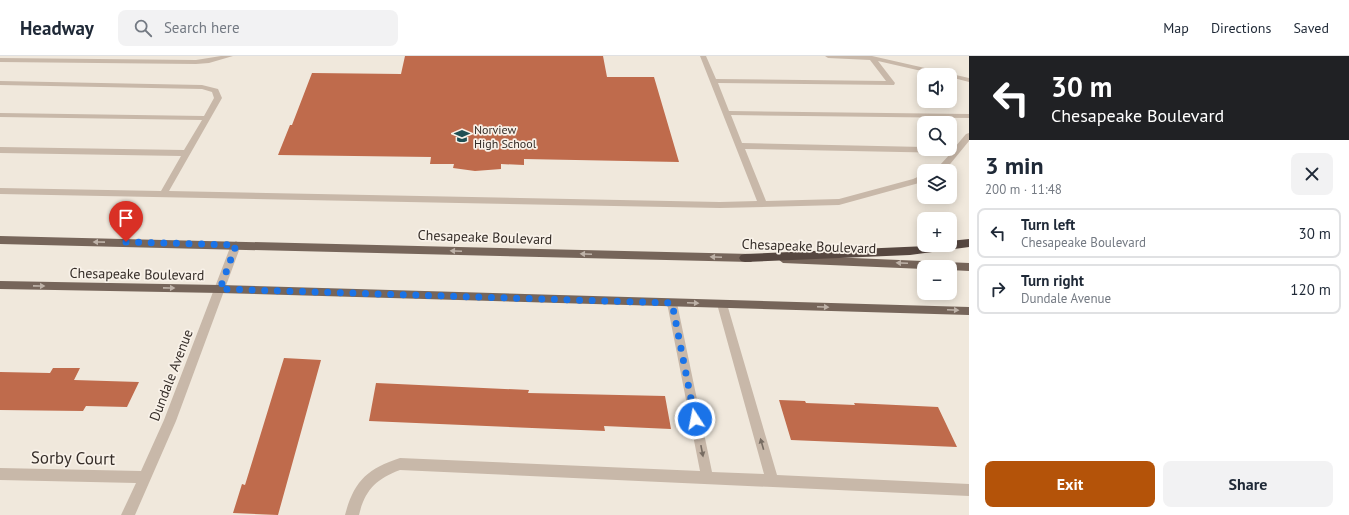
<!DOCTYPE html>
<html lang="en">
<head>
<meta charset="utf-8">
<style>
  :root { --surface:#fff; --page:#f2f2f3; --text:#1f2937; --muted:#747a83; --line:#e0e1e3; --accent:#b45309 }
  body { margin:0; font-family:"PT Sans",sans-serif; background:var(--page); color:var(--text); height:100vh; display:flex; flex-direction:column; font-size:15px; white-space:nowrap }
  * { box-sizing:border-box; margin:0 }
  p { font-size:13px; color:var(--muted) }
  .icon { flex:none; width:22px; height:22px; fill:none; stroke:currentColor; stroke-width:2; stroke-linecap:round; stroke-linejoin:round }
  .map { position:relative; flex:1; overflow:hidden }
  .sheet { display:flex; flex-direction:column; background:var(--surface); width:380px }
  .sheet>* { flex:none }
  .banner { background:#202124; color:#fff; overflow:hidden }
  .fabs { position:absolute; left:917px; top:12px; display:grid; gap:8px }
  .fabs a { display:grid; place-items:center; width:40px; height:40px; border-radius:8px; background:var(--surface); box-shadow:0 2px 10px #0003; font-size:20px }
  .pin { position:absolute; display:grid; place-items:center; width:34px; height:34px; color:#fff; margin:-41px -17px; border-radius:50% 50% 50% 0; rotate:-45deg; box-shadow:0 0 4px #0007 }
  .pin .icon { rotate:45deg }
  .me { position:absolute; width:44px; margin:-22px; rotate:349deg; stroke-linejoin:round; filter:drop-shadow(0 0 3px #0008) }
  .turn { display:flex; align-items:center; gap:14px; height:84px; padding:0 16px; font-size:18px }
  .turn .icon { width:52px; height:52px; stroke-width:2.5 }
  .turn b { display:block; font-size:28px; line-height:34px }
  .round { display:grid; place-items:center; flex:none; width:42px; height:42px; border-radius:8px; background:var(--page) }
  .headline { display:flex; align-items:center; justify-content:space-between; height:68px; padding:0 16px }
  h1 { font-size:24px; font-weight:700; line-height:30px }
  .button { display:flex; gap:8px; margin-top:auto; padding:8px 16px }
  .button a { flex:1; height:46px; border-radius:8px; background:var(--accent); color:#fff; font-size:16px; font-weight:700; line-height:46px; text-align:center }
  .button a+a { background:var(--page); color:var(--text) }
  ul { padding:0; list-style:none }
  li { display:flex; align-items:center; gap:12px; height:50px; margin:0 8px 6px; padding:0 8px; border:2px solid var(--line); border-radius:8px }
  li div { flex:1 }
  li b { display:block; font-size:15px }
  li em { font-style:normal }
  header { display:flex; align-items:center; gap:24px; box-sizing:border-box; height:56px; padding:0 20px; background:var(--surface); border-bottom:1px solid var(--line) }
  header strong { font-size:19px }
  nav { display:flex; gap:22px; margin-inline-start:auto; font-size:14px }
  .search { width:280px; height:36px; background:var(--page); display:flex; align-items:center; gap:10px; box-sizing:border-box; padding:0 14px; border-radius:8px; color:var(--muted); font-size:15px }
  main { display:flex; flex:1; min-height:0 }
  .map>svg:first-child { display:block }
  .building { fill:#bf6b4c }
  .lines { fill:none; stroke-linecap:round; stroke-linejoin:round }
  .minor { fill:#c8b8a9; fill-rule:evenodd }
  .major { fill:#76655a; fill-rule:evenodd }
  .highway { fill:#564740; fill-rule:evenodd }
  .oneway { fill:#beb2a8 }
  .oneway2 { fill:#776c62 }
  .route { stroke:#1a73e8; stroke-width:7; stroke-dasharray:0 12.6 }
  .labels { text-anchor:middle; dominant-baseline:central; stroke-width:3.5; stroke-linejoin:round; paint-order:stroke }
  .far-poi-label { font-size:12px; fill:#352d28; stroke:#f8f1e8; text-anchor:start }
  .street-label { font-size:14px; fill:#352d28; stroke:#f8f1e8 }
  .near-street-label { font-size:17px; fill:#352d28; stroke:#f8f1e8 }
</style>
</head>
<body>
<header>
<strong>Headway</strong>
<div class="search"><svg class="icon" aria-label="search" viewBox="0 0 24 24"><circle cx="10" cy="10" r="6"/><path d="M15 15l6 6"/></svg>Search here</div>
<nav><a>Map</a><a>Directions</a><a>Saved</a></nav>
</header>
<main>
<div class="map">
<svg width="969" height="459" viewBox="0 0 969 459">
  <rect width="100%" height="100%" fill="#f0e8dc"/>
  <g class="building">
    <path d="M 405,0 L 603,0 L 607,21 L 654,21 L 679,106 L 524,103 L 524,109 L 501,108 L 501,113 L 475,115 L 453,112 L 454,108 L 430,108 L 431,101 L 278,99 L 290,69 L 292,69 L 312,17 L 401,18 Z"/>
    <path d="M 284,302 L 321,304 L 278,459 L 233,457 L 242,428 L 245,429 Z"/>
    <path d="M 53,312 L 80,312 L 74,324 L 139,326 L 127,351 L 86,350 L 83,355 L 0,354 L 0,316 L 50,317 Z"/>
    <path d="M 376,327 L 529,334 L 528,337 L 665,340 L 671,373 L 604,370 L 605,375 L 369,365 Z"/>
    <path d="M 779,344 L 805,345 L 806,347 L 855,349 L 854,347 L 938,351 L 957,391 L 791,384 Z"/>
  </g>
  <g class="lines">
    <g class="minor">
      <path d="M 221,0 L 233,0 L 209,7 L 196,8 L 0,6 L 0,2 L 196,4 Z"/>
      <path d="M 700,0 L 706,0 L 716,23 L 886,25 L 870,4 L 828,2 L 825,0 L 872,0 L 969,22 L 969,26 L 950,21 L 950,19 L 939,19 L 878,5 L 895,27 L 894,29 L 718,27 L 729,55 L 969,58 L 969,62 L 731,59 L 742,87 L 924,91 L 924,93 L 950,93 L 950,91 L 955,91 L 966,78 L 969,77 L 969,85 L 946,113 L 942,115 L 931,115 L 940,109 L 951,97 L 745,93 L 766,145 L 839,143 L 913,123 L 924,118 L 924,125 L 919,127 L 839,149 L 720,152 L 0,138 L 0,132 L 161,135 L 181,100 L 0,97 L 0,91 L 184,94 L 202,64 L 0,61 L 0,57 L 204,60 L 214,42 L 212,36 L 202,33 L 0,29 L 0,25 L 202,29 L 218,33 L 222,42 L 169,135 L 720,146 L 757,145 Z"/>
      <path d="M 236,185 L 241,189 L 176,365 L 135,459 L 121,459 L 136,427 L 0,424 L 0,412 L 141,415 L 164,364 L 231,189 Z"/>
      <path d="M 672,243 L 676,244 L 677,247 L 712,416 L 764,418 L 717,248 L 718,245 L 726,245 L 727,248 L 777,419 L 969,428 L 969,440 L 400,414 C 376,423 365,434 359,459 L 345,459 C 354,425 367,413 400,402 L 700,415 L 667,247 L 668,244 Z"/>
    </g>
    <g class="major">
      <path d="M 0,180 L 751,198 L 756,202 L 751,206 L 0,188 Z"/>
      <path d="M 783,199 L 969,207 L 969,215 L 950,214 L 950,211 L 924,211 L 924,213 L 783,207 L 778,203 Z"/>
      <path d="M 0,225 L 220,229 L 969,251 L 969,259 L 220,237 L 0,233 Z"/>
    </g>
    <path class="highway" d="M 969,183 L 969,191 L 910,199 L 745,206 L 741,205 L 739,202 L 741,199 L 745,198 L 950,189 L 950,185 Z"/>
  </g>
  <defs><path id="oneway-solid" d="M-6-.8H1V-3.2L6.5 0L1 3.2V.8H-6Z"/></defs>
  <g class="oneway">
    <use href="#oneway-solid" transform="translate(99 186) rotate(-179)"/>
    <use href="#oneway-solid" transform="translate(456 195) rotate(-178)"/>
    <use href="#oneway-solid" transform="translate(586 198) rotate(-178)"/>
    <use href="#oneway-solid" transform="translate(716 201) rotate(-178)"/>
    <use href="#oneway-solid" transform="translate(902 207) rotate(-178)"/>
    <use href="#oneway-solid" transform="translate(39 230) rotate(1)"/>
    <use href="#oneway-solid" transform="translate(169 232) rotate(1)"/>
    <use href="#oneway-solid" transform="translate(693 247) rotate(2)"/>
    <use href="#oneway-solid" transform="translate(823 251) rotate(2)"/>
    <use href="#oneway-solid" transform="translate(953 254) rotate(2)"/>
  </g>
  <g class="oneway2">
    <use href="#oneway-solid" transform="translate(762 388) rotate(-106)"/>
    <use href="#oneway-solid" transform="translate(702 395) rotate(79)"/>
  </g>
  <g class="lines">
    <path class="route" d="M 126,186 L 236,189 L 220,233 L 672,247 L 695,363"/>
  </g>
  <defs>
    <symbol id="school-bare" viewBox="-9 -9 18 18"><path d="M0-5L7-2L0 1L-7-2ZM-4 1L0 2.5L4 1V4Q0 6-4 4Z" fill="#204f54" stroke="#f8f1e8" stroke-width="2.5" paint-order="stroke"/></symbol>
  </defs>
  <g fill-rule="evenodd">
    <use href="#school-bare" x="451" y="69" width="22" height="22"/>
  </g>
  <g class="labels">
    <g class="far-poi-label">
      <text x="474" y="73">Norview<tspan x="474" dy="14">High School</tspan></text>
    </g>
    <g class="street-label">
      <text transform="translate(485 181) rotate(2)">Chesapeake Boulevard</text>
      <text transform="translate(809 190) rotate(2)">Chesapeake Boulevard</text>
      <text transform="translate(137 218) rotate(1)">Chesapeake Boulevard</text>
      <text transform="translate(171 319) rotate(-69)">Dundale Avenue</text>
    </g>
    <g class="near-street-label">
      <text transform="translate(73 402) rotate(1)">Sorby Court</text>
    </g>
  </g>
</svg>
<div class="fabs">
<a><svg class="icon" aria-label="sound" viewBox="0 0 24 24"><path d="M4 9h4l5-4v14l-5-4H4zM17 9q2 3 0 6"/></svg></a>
<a><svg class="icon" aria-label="search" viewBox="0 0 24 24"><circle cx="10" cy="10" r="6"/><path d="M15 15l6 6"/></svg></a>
<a><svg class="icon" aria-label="layers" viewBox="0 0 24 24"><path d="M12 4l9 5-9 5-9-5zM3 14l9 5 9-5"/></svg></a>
<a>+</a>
<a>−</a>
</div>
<div class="pin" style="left:126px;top:186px;background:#d93025"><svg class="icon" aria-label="arrive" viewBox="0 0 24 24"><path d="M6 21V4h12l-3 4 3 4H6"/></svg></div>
<svg class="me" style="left:695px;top:363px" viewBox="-20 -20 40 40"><circle r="17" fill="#1a73e8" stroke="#fff" stroke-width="3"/><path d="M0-11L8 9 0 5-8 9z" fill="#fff"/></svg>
</div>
<section class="sheet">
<div class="banner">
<div class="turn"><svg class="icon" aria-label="left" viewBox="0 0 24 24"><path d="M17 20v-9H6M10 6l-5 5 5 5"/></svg><div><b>30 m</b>Chesapeake Boulevard</div></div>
</div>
<div class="headline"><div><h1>3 min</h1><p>200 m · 11:48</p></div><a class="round"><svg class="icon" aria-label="close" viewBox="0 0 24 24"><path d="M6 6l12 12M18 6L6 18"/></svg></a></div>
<ul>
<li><svg class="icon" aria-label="left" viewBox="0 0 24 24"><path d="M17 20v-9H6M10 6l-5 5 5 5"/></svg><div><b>Turn left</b><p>Chesapeake Boulevard</p></div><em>30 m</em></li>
<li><svg class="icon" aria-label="right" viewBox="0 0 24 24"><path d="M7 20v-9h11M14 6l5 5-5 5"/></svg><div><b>Turn right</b><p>Dundale Avenue</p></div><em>120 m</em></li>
</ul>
<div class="button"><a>Exit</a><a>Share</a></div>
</section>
</main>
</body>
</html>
